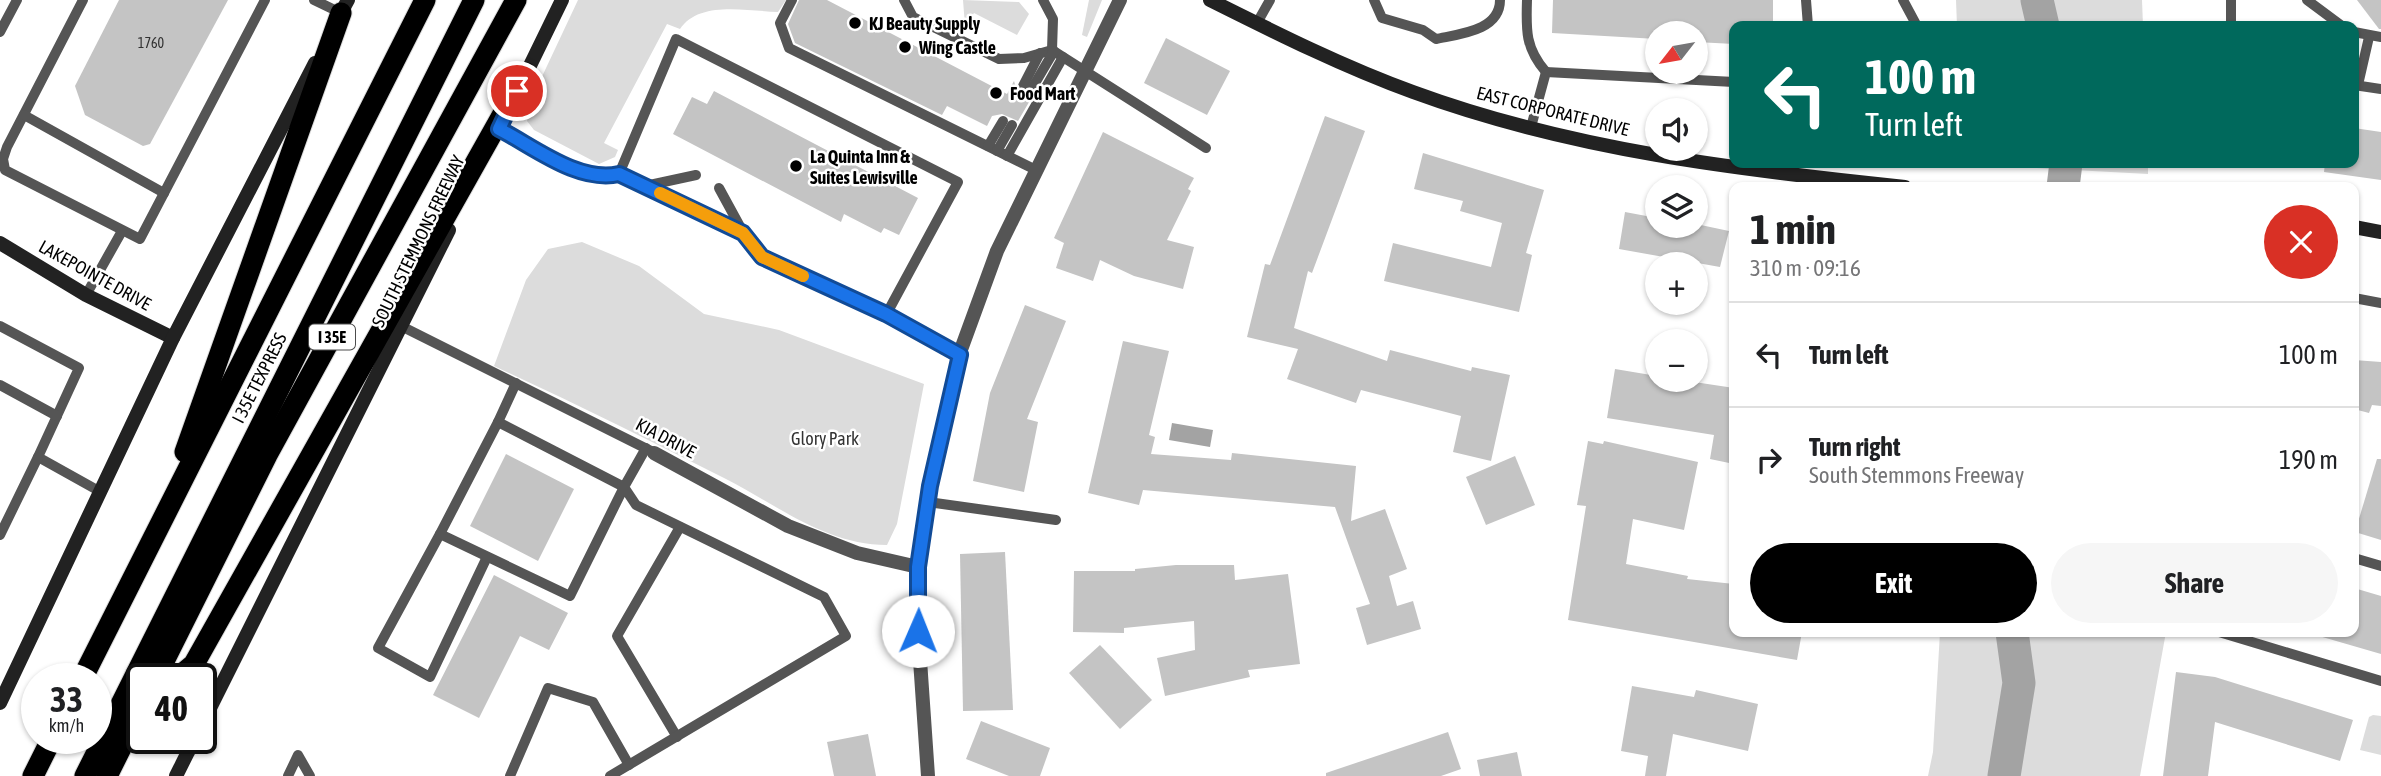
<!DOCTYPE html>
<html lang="en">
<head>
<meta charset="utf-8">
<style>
  :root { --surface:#fff; --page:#f6f6f6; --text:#202124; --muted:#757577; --line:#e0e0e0; --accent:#000 }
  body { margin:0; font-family:"Asap Condensed",sans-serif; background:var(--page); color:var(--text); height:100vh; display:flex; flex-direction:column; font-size:26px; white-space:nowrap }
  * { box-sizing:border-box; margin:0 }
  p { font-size:23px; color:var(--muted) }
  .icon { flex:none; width:38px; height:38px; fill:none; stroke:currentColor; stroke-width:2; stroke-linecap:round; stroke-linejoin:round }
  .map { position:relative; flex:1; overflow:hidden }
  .panel { position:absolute; left:1729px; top:182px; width:630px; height:455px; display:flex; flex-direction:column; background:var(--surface); border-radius:14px; box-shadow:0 2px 5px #0004 }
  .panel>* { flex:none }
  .top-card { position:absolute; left:1729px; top:21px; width:630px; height:147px; border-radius:14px; box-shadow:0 2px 5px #0004; background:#00695c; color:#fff; overflow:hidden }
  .needle { width:46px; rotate:239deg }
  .buttons { position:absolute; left:1645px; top:21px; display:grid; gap:14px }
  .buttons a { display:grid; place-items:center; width:63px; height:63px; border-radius:50%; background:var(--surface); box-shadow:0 2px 5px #0004; font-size:35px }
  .speed { position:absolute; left:21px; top:663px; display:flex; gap:14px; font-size:35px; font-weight:700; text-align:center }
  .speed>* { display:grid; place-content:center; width:91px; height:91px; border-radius:50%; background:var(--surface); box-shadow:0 2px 5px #0004; line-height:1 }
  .speed small { font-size:18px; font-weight:400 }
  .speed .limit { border:4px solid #111; border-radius:10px; background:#fff; color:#111 }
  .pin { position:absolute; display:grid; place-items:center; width:60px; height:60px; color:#fff; margin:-30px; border:4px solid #fff; border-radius:50%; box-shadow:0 2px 7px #0007 }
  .me { position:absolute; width:77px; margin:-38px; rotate:1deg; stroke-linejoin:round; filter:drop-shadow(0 0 5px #0008) }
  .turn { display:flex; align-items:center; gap:24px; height:147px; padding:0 21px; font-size:32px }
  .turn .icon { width:91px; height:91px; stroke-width:2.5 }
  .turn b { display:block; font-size:49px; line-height:60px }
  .round { display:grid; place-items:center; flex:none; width:74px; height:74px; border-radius:37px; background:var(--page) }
  .headline { display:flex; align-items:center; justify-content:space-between; height:119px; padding:0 21px }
  h1 { font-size:42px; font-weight:700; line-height:52px }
  .action { display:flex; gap:14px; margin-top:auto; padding:14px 21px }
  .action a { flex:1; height:80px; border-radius:42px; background:var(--accent); color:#fff; font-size:28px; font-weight:700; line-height:80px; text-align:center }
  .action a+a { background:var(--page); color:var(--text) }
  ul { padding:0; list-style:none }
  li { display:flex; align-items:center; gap:21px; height:105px; padding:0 21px; border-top:2px solid var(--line) }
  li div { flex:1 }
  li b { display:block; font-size:26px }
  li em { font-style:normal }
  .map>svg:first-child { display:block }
  .green { fill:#dcdcdc }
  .water { fill:#a3a3a3 }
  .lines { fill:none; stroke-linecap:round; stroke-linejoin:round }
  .river { stroke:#a3a3a3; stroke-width:33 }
  .building { fill:#c4c4c4 }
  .motorway-casing { stroke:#dbdbdb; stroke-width:23 }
  .service { stroke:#555; stroke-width:10 }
  .pedestrian { stroke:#555; stroke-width:14 }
  .tertiary { stroke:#555; stroke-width:14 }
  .secondary { stroke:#222; stroke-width:14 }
  .motorway { stroke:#000; stroke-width:21 }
  .route-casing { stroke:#114b97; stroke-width:18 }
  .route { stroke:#1a73e8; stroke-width:12 }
  .slow { stroke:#f59e0b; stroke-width:12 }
  .poi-dot { fill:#000; stroke:#fff; stroke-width:2.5 }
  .labels { text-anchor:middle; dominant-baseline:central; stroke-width:5; stroke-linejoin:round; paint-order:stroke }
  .number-label { font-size:14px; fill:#313131 }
  .shield { fill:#fff; stroke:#4c4c4c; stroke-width:2 }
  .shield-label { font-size:16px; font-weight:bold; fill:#000 }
  .poi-label { font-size:18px; font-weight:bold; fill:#000; stroke:#fff; text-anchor:start }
  .street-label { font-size:18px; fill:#000; stroke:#fff }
  .park-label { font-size:18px; fill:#333; stroke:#fff }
</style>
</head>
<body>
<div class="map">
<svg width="2381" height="776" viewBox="0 0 2381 776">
  <rect width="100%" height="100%" fill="#fff"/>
  <g class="green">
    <path d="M 578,0 L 786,0 L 778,12 C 747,11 699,0 680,29 L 667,24 L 604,143 L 618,150 L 615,157 L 599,164 L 534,130 L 527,121 L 531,100 Z"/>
    <path d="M 963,0 L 1019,2 L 1029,14 L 1017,35 L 974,13 L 965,26 Z"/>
    <path d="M 1089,0 L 1102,0 L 1087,37 L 1082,35 Z"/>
    <path d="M 1956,0 L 2142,0 L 2143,26 L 1957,26 Z"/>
    <path d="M 1963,163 L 2148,163 L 2148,174 L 1963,164 Z"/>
    <path d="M 582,242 L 639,266 L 704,314 L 779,330 L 924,384 L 897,524 L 887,545 C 826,545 777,505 726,479 C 649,440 572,402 494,366 L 526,280 L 548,249 Z"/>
    <path d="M 1940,632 L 2166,632 L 2140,776 L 1928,776 L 1933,752 Z"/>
    <path d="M 2373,715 L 2381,716 L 2381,755 L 2360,750 L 2369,717 Z"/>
  </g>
  <path class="water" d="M 1172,423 L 1213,430 L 1210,447 L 1169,440 Z"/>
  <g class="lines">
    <g class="river">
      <path d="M 2037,0 L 2043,26"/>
      <path d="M 2063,187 L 2066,163"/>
      <path d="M 2004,776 L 2019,683 L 2012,632"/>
    </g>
  </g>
  <g class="building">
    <path d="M 119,0 L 228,0 L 150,144 L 143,146 L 85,115 L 75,86 Z"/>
    <path d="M 799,0 L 827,0 L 1007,94 L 1014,81 L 1017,91 L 1032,97 L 1018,121 L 1002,114 L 992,116 L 987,126 L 947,106 L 942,115 L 795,43 L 788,24 Z"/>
    <path d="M 1553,0 L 1773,0 L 1773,26 L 1734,26 L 1734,44 L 1696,42 L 1696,33 L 1657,33 L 1657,39 L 1552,33 Z"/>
    <path d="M 2357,0 L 2381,0 L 2381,29 L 2379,29 Z"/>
    <path d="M 1166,38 L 1230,71 L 1207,115 L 1144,83 Z"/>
    <path d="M 714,91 L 918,198 L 899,235 L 884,228 L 881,233 L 844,214 L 841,222 L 673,134 L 692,97 L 707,104 Z"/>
    <path d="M 1325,116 L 1365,131 L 1312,273 L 1308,271 L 1294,328 L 1387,361 L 1390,350 L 1471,371 L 1472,367 L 1510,375 L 1491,461 L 1453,452 L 1461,416 L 1361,390 L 1356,403 L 1287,379 L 1298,349 L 1247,337 L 1265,264 L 1270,265 Z"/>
    <path d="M 2354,128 L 2381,132 L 2381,180 L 2324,172 L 2325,163 L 2354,163 Z"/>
    <path d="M 1103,132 L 1194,178 L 1188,189 L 1191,191 L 1167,240 L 1194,247 L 1183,289 L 1134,276 L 1100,260 L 1093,281 L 1056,268 L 1064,243 L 1054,238 Z"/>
    <path d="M 1423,153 L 1544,190 L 1526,253 L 1532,255 L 1519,312 L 1384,281 L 1393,243 L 1491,267 L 1502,223 L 1460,211 L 1463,201 L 1414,189 Z"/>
    <path d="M 1625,212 L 1657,218 L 1657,226 L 1696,224 L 1729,231 L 1720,267 L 1619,249 Z"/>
    <path d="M 1025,305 L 1066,321 L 1027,419 L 1038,422 L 1024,492 L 973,481 L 990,393 Z"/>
    <path d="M 1123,341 L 1169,351 L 1149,435 L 1155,437 L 1151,454 L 1231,460 L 1232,453 L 1356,466 L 1351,521 L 1385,509 L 1407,569 L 1389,576 L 1397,606 L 1413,601 L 1421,629 L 1367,645 L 1356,608 L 1370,604 L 1335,507 L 1143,490 L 1139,505 L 1088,493 Z"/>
    <path d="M 2354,360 L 2381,362 L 2381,406 L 2372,405 L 2369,413 L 2354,409 Z"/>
    <path d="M 1615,369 L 1657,376 L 1657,380 L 1681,380 L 1734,388 L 1734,464 L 1710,459 L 1714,435 L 1607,418 Z"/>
    <path d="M 1588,441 L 1603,444 L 1604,441 L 1698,462 L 1684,530 L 1633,519 L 1626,564 L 1688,576 L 1687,579 L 1734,584 L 1734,632 L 1802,632 L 1797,660 L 1568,620 L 1586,506 L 1577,505 Z"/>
    <path d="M 506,454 L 574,489 L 538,561 L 470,526 Z"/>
    <path d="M 1515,456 L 1535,505 L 1486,525 L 1466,477 Z"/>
    <path d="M 2377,459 L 2381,459 L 2381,540 L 2355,532 Z"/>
    <path d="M 1005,552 L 1013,710 L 963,711 L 960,554 Z"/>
    <path d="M 1176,565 L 1234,565 L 1235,580 L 1288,574 L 1300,664 L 1248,670 L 1250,677 L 1165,696 L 1157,658 L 1195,650 L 1194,621 L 1124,628 L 1124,633 L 1073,632 L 1074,571 L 1135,571 L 1135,569 Z"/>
    <path d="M 494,575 L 568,613 L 549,650 L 520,636 L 479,718 L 433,695 Z"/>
    <path d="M 2354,588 L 2381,596 L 2381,654 L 2319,636 L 2320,632 L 2354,632 Z"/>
    <path d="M 1100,645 L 1152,700 L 1120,729 L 1069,673 Z"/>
    <path d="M 2176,672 L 2215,677 L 2353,720 L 2340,761 L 2215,722 L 2208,776 L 2163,776 Z"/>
    <path d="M 1632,686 L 1694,697 L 1696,690 L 1758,704 L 1748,751 L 1673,734 L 1666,776 L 1645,776 L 1648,756 L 1621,751 Z"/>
    <path d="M 981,721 L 1050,748 L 1040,776 L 1009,776 L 966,759 Z"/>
    <path d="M 1448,732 L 1461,769 L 1441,776 L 1326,776 L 1326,773 Z"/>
    <path d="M 868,734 L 876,776 L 834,776 L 827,742 Z"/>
    <path d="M 1517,752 L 1522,776 L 1480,776 L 1477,760 Z"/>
  </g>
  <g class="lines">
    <defs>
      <g id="motorway">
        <path d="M 185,452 L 341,13"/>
        <path d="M 82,679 L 425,0"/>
        <path d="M 155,679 L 267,455 L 516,0"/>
        <path d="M 176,679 L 194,664 L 526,73"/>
        <path d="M 33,776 L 52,738"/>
        <path d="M 85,776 L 474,0"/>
        <path d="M 107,776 L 142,706"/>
      </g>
    </defs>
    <use href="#motorway" class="motorway-casing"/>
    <g class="service">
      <path d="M 83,0 L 7,147 L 3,159 L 5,170 L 140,239 L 265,0"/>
      <path d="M 314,0 L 341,13"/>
      <path d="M 792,0 L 780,23 L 789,48 L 1036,170"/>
      <path d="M 904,0 L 913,17 L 999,59 L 1024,58 L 1052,50 L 1206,148"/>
      <path d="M 1043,0 L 1053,19 L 1052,50"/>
      <path d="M 1374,0 L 1382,18 L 1423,30 L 1436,39 C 1459,34 1500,31 1500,0"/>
      <path d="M 1527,0 C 1526,29 1525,48 1546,72"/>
      <path d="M 1806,0 L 1808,26"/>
      <path d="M 1903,0 L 1917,26"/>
      <path d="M 2231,0 L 2231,26"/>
      <path d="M 2307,0 L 2342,26"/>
      <path d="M 1257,23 L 1270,0"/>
      <path d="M 0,32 L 17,0"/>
      <path d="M 2354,32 L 2381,37"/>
      <path d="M 2354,85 L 2381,89"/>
      <path d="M 2358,85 L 2369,37"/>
      <path d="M 1023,86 L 1040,53"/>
      <path d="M 1031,90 L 1054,51"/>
      <path d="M 24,115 L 164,193"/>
      <path d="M 1531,127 L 1546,72 L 1734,82"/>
      <path d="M 499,129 C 534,148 578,183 619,174 L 676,39 L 958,182 L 886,315 L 959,355"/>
      <path d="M 988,146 L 1003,121"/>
      <path d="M 997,151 L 1012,125"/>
      <path d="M 1007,156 L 1063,57"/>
      <path d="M 619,174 L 743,233 L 762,257 L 886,315"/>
      <path d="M 645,186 L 696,175"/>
      <path d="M 719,188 L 743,232"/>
      <path d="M 86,295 L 122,231"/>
      <path d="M 2354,298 L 2381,303"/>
      <path d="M 0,326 L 79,368 L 38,457 L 99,491"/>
      <path d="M 401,326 L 651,451"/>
      <path d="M 0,385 L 57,416"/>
      <path d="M 498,422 L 516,383"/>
      <path d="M 928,502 L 1056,520"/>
      <path d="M 440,534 L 378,648 L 430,677 L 487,557"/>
      <path d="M 0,535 L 38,457"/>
      <path d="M 2354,558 L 2381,566"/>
      <path d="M 2219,632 L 2381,681"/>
      <path d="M 677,737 L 617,636 L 680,527"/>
      <path d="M 288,776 L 298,755 L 310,776"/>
      <path d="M 510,776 L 548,688 L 593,702 L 629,765"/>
      <path d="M 610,776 L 846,636 L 824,597 L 636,505 L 624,487 L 570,596 L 440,534 L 498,422 L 624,487 L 646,448"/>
    </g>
    <path class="pedestrian" d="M 654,453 L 788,526 L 857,553 L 918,567"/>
    <path class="tertiary" d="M 928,776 L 918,631 L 918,567 L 933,471 L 959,355 L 997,251 L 1120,0"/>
    <g class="secondary">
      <path d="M 1210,0 C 1276,33 1344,67 1413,92 C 1571,150 1739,170 1905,187"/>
      <path d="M 337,20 L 348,0"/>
      <path d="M 523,80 L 562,0"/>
      <path d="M 2354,227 L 2381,232"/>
      <path d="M 0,243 L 86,295 L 173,338"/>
      <path d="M 0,703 L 173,338 L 315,63"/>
      <path d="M 201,726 L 449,230"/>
      <path d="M 176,776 L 195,738"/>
    </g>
    <use href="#motorway" class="motorway"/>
  </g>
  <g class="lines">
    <defs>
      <path id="route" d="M 517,91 L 499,129 C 534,147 578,183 619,174 L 743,233 L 762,257 L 886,314 L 960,355 L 930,486 L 918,567 L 918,631"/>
    </defs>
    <use href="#route" class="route-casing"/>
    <use href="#route" class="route"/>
    <path class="slow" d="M 660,193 L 743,233 L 762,257 L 803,276"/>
  </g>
  <g class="poi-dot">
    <circle cx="855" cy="23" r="7"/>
    <circle cx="905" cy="47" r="7"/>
    <circle cx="996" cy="93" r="7"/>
    <circle cx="796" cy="166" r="7"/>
  </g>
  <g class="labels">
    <g class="number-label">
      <text x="151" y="43">1760</text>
    </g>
    <rect class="shield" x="309" y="324.5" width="46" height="25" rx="5"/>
    <g class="shield-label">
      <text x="332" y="337">I 35E</text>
    </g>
    <g class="poi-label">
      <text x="869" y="23">KJ Beauty Supply</text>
      <text x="919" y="47">Wing Castle</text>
      <text x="1010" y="93">Food Mart</text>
      <text x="810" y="156">La Quinta Inn &amp;<tspan x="810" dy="21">Suites Lewisville</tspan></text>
    </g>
    <g class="street-label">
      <text transform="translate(1553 111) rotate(14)">EAST CORPORATE DRIVE</text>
      <text transform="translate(418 241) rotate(-64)">SOUTH STEMMONS FREEWAY</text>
      <text transform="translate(95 275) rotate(29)">LAKEPOINTE DRIVE</text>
      <text transform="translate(259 378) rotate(-63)">I 35E TEXPRESS</text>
      <text transform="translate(666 438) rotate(28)">KIA DRIVE</text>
    </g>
    <g class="park-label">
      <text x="825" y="438">Glory Park</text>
    </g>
  </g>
</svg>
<div class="buttons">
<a><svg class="needle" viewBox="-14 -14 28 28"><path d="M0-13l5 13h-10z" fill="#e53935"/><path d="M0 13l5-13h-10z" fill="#757577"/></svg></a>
<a><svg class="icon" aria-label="sound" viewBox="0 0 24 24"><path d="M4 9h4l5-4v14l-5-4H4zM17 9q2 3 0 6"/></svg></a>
<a><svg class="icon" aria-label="layers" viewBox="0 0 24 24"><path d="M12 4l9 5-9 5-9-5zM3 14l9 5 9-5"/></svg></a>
<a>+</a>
<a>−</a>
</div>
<div class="speed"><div>33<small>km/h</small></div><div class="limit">40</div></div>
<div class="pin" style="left:517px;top:91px;background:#d93025"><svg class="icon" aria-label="arrive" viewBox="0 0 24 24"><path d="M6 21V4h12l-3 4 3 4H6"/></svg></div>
<svg class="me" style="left:918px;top:631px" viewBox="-20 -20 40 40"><circle r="19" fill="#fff"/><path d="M0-13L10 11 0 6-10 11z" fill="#1a73e8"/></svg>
<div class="top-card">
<div class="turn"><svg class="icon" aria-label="left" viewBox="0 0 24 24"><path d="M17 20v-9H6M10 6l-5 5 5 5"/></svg><div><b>100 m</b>Turn left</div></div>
</div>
<section class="panel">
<div class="headline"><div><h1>1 min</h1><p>310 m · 09:16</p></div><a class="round" style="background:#d93025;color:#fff"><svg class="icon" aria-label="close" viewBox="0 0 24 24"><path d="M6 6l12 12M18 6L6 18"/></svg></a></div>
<ul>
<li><svg class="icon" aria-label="left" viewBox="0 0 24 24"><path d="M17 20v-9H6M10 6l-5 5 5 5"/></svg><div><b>Turn left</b></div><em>100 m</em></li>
<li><svg class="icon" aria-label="right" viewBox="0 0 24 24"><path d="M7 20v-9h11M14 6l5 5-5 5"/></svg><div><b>Turn right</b><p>South Stemmons Freeway</p></div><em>190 m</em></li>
</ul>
<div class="action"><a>Exit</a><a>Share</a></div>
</section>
</div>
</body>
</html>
